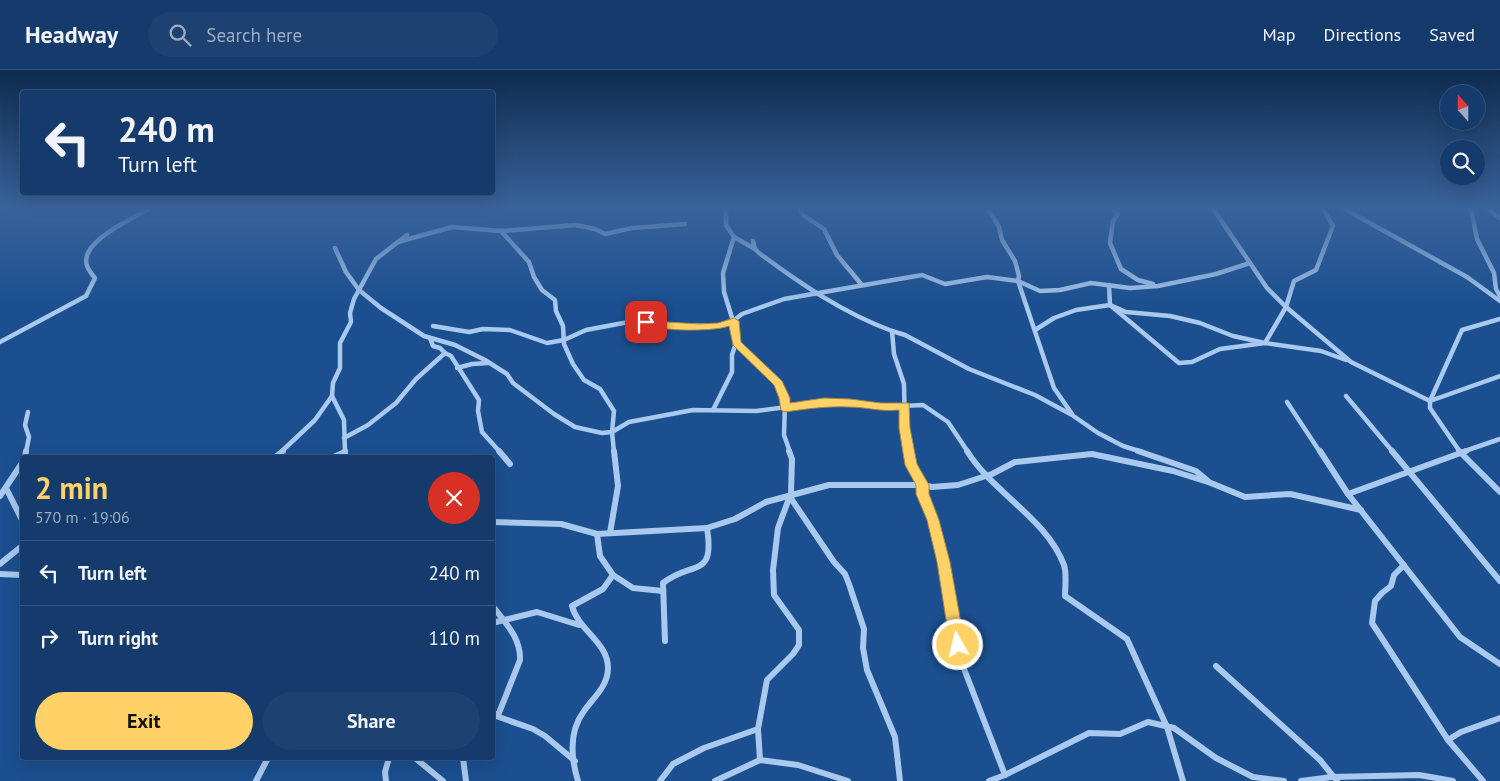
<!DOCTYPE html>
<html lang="en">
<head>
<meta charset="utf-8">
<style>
  :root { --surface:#143b6b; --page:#1d4271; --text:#f1f3f6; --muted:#9dadc1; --line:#33557e; --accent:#ffd166 }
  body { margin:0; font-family:"PT Sans",sans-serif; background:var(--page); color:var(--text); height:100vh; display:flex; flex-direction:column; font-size:19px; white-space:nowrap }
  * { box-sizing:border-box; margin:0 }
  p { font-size:16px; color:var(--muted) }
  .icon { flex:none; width:28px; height:28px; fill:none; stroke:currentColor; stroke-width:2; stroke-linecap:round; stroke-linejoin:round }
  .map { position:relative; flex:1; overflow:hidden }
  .details { position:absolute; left:20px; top:385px; width:475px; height:305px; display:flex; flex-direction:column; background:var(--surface); border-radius:5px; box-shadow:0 5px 20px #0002,0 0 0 1px var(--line) }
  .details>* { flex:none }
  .banner { position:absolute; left:20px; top:20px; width:475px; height:105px; border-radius:5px; box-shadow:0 5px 20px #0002,0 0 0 1px var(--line); background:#143b6b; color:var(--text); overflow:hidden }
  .needle { width:32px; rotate:339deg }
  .fabs { position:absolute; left:1440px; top:15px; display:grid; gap:10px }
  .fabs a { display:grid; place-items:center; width:45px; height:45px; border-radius:50%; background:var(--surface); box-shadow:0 5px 20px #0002,0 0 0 1px var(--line); font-size:25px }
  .pin { position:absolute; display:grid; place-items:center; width:42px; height:42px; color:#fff; margin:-21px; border-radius:10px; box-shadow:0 2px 8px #0006 }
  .me { position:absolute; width:55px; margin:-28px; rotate:352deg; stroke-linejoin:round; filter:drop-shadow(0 0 4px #0008) }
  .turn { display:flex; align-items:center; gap:18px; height:105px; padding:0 15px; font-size:22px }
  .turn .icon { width:65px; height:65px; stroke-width:2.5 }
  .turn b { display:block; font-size:35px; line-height:42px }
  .round { display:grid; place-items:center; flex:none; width:52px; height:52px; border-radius:26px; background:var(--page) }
  .summary { display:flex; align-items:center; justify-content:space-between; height:85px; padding:0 15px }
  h1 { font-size:30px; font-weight:800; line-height:38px; color:var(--accent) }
  .primary-button { display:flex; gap:10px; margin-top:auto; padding:10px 15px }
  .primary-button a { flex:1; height:58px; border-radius:30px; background:var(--accent); color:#111; font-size:20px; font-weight:800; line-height:58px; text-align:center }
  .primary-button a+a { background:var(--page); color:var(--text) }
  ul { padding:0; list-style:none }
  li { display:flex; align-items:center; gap:15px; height:65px; padding:0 15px; border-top:1px solid var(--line) }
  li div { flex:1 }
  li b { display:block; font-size:19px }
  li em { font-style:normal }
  header { display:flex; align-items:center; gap:30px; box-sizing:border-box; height:70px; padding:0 25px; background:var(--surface); border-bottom:1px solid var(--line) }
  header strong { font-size:24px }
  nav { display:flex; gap:28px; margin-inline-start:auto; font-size:18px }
  .search { width:350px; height:45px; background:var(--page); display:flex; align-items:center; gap:12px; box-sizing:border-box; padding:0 18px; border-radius:28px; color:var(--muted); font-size:19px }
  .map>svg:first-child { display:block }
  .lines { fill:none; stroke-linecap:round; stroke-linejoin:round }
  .minor-far1 { stroke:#a9c9ee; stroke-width:4.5 }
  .minor { stroke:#a9c9ee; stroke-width:6 }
  .route { fill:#ffd166; stroke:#a68842 }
</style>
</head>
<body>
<header>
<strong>Headway</strong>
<div class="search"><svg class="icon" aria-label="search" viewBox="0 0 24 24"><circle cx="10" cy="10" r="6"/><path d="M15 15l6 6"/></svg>Search here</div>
<nav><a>Map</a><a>Directions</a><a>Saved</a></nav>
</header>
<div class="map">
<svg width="1500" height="711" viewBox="0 0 1500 711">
  <rect width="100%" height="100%" fill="#1b4f8f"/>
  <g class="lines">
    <g class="minor-far1">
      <path d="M 799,137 L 803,145 L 824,159 L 837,185 L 862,215"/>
      <path d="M 987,137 L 999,157 L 1002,170 L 1015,191 L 1019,206 L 1018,211 L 1054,318 L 1072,344"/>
      <path d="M 1112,137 L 1118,144 L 1113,151 L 1110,173 L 1121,199 L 1138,210 L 1153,214"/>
      <path d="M 1212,137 L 1267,218 L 1286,237 L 1351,292 L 1430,331 L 1462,260 L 1500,249"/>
      <path d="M 1341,137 L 1467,207 L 1500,231"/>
      <path d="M 1473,137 L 1471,139 L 1477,169 L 1494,203 L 1496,219 L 1500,226"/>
      <path d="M 1486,137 L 1500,148"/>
      <path d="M 501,161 L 529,192 L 534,207 L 542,220 L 555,230 L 556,241 L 563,256 L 564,274 L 573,294 L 584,310 L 600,319 L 614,341 L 612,362 L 614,382"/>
      <path d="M 734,167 L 755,179"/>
      <path d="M 753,171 L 755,179 L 759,183 C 801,214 843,243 892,261 L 894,284 L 904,314 L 905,358 L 909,382"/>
      <path d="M 398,172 L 452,157 L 501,161 L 576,155 L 595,159 L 605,164 L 632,158 L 685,154"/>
      <path d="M 335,178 L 346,202 L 359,220 L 381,238 L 424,266 L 455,275 L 485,290 L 507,304 L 513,313 L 554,344 L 575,357 L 602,363 L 612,362 L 629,352 L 693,340 L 756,341 L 825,332 L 881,337 L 923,335 L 948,352 L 968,382"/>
      <path d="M 1109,215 L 1110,235 L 1179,293 L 1192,292 L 1220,279 L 1265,273 L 1286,237 L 1294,211 L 1316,200 L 1333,156 L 1322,137"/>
      <path d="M 433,256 L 469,262 L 483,259 L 510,260 L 547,273 L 564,270 L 586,260 L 634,251 L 668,255 L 719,256 L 733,251 L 742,244 L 784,229 L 922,205 L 945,214 L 987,207 L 1018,211 L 1040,221 L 1060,220 L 1091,213 L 1130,218 L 1158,216 L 1216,204 L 1250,193"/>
      <path d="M 1035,260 L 1054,248 L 1076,240 L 1110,235 L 1126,242 L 1170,246 L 1200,253 L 1233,266 L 1265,273 L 1321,281 L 1346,290"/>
      <path d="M 892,261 L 905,265 L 969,299 L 1035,325 L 1072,345 L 1098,363 L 1123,376 L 1142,382"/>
      <path d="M 0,272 L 86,226 L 95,208 C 89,201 83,193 88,183 C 96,165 135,147 152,137"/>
      <path d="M 736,273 L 780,316 L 785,333 L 784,365 L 790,382"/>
      <path d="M 445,283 L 451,286 L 479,330 L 478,341 L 482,362 L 500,382"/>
      <path d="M 457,298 L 472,294 L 488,293"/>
      <path d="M 332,326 L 344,350 L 345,382"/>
      <path d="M 1346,326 L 1393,382"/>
      <path d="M 1287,332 L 1320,382"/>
      <path d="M 713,340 L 732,302 L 732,285 L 736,273 L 733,251 L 724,222 L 723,203 L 734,167 L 726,155 L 726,137"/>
      <path d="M 344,368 L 368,355 L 396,333 L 416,309 L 445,283 L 440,278 L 433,276 L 430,268"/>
      <path d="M 26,382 L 29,367 L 25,355 L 28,342"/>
      <path d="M 281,382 L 315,350 L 332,326 L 333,313 L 340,298 L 340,273 L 351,252 L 350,243 L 354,229 L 376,189 L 407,165"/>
      <path d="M 1460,382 L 1430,338 L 1430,331 L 1500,306"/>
      <path d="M 1462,382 L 1500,369"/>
    </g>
    <g class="minor">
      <path d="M 345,381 L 345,388"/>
      <path d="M 499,381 L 510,394"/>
      <path d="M 909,381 L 911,395 L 923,415 L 923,424 L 933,450 L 943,492 L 961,591 L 1005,705"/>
      <path d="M 967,381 C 993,423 1046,448 1064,495 C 1067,504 1065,517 1065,526 L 1127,569 L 1167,657 L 1183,711"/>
      <path d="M 1138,381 L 1196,401 L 1208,411"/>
      <path d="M 1320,381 L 1348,424 L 1460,567 L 1500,594"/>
      <path d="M 1392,381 L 1500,511"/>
      <path d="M 1459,381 L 1500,422"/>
      <path d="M 25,388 L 26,381"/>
      <path d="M 274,388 L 283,381"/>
      <path d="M 331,388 L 345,382"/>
      <path d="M 6,418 L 22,450"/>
      <path d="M 1348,424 L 1466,381"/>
      <path d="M 0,426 L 22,393"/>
      <path d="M 790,427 L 834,492 L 845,504 L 849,514 L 864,559 L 863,578 L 867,600 L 895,667 L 900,711"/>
      <path d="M 492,452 L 561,454 L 597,464 L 707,458 L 735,449 L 766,432 L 829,415 L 923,415 L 932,417 L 958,415 L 992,404 L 1015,392 L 1092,384 L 1173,401 L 1211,413 L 1245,427 L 1290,424 L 1361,440"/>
      <path d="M 610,463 L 618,416 L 614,381"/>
      <path d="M 597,464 L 600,486 L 613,505 L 633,518 L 663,521"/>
      <path d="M 0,494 L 22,476"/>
      <path d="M 1404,495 L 1394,505 L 1391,516 L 1382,523 L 1375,531 L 1372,553 L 1448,670 L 1483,711"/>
      <path d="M 0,504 L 22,505"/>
      <path d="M 492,535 C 504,552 521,567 520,590 L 499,643 L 492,648"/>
      <path d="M 492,553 L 537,542 L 579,555"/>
      <path d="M 665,571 L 663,513 C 693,490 715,509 707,458"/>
      <path d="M 1216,596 L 1320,690 L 1337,711"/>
      <path d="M 496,646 L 533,659 L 545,666 L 575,691"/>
      <path d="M 1448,670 L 1461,662 L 1500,648"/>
      <path d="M 415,688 L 443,711"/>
      <path d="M 463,688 L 466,711"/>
      <path d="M 760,690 L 758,659 L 767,610 L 793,584 L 799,575 L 799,560 L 774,525 L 773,500 L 778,458 L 791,423 L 792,389 L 789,381"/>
      <path d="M 256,711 L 268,688"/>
      <path d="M 386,711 L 385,702 L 389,688"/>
      <path d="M 578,711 C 571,688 569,661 584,641 C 594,627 608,616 608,598 C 608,572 578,560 572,536 L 603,519 L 613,505"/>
      <path d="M 660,711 L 673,694 L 704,678 L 758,659"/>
      <path d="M 715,711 L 760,690 L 798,695 L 848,711"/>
      <path d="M 989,711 L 1005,705 L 1089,663 L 1120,664 L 1148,652 L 1174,658 L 1216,688 L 1253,707 L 1284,711"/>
      <path d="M 1301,711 L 1332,707 L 1419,705 L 1453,711"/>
    </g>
  </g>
  <linearGradient id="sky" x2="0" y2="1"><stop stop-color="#0f2b4f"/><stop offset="0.58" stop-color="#39639b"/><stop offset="1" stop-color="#39639b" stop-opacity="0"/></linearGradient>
  <rect width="1500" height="237" fill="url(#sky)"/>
  <path class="route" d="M 734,248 L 739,251 L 741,272 L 782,311 L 790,328 L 790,333 L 824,328 L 850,329 L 881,333 L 909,333 L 910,358 L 917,394 L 929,415 L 929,424 L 939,450 L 950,492 L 965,575 L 962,579 L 958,581 L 953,579 L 950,575 L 937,492 L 927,450 L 916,424 L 916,415 L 905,395 L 899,358 L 899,340 C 881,342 866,337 848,337 C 827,336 806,339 785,342 L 781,340 L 779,328 L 774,315 L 733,275 L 729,256 C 714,262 652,262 641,252 L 646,249 L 668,252 L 699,254 L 718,253 Z"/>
</svg>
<div class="fabs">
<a><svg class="needle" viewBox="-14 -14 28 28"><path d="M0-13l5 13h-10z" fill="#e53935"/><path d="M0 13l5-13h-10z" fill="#9dadc1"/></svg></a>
<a><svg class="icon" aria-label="search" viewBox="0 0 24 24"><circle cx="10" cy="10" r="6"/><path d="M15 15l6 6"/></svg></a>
</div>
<div class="pin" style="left:646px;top:252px;background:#d93025"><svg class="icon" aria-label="arrive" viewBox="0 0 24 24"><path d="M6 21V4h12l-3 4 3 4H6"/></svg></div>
<svg class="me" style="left:958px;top:575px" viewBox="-20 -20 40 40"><circle r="17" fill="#ffd166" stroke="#fff" stroke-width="3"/><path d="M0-11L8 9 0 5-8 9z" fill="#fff"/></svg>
<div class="banner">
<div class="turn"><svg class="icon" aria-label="left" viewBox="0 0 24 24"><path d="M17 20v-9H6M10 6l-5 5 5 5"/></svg><div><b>240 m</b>Turn left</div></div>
</div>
<section class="details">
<div class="summary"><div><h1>2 min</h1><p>570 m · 19:06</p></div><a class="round" style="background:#d93025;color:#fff"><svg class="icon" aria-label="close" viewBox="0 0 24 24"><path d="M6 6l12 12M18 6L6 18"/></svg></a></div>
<ul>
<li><svg class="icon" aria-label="left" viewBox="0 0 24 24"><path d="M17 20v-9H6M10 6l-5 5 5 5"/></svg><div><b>Turn left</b></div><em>240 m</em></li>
<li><svg class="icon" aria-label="right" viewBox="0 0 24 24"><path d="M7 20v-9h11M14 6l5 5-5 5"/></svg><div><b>Turn right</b></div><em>110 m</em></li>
</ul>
<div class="primary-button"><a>Exit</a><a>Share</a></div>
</section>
</div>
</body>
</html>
